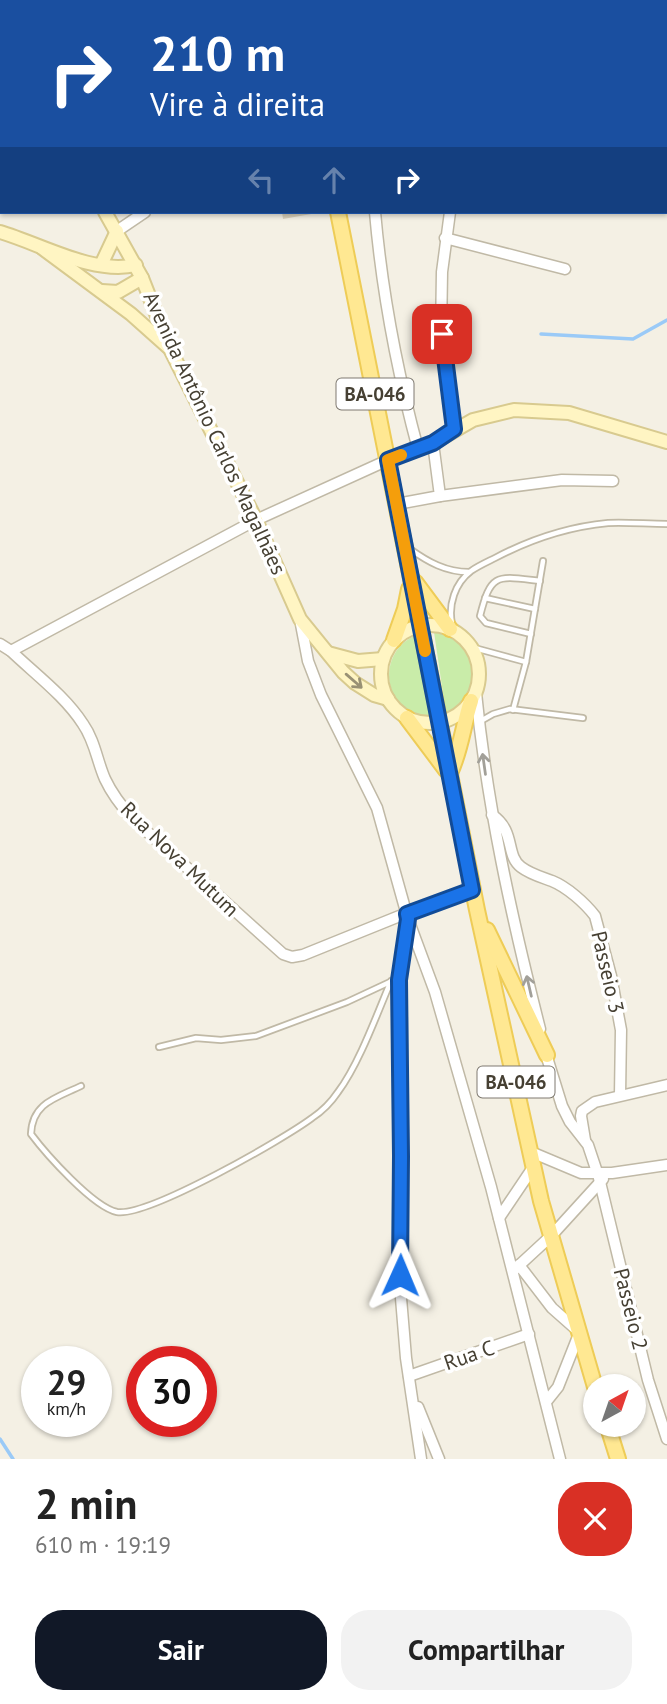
<!DOCTYPE html>
<html lang="pt">
<head>
<meta charset="utf-8">
<style>
  :root { --surface:#fff; --page:#f2f2f2; --text:#222; --muted:#767676; --accent:#111827 }
  body { margin:0; font-family:"PT Sans",sans-serif; background:var(--page); color:var(--text); height:100vh; display:flex; flex-direction:column; font-size:26px; white-space:nowrap }
  * { box-sizing:border-box; margin:0 }
  p { font-size:23px; color:var(--muted) }
  .icon { flex:none; width:38px; height:38px; fill:none; stroke:currentColor; stroke-width:2; stroke-linecap:round; stroke-linejoin:round }
  .map { position:relative; height:1459px; overflow:hidden }
  .panel { display:flex; flex-direction:column; background:var(--surface); flex:1 }
  .panel>* { flex:none }
  .top-card { position:absolute; left:0px; top:0px; width:668px; height:214px; box-shadow:0 2px 5px #0004; background:#1a4fa0; color:#fff; overflow:hidden }
  .needle { width:46px; rotate:40deg }
  .buttons { position:absolute; left:583px; top:1374px; display:grid; gap:14px }
  .buttons a { display:grid; place-items:center; width:63px; height:63px; border-radius:50%; background:var(--surface); box-shadow:0 2px 5px #0004; font-size:35px }
  .speed { position:absolute; left:21px; top:1346px; display:flex; gap:14px; font-size:35px; font-weight:700; text-align:center }
  .speed>* { display:grid; place-content:center; width:91px; height:91px; border-radius:50%; background:var(--surface); box-shadow:0 2px 5px #0004; line-height:1 }
  .speed small { font-size:18px; font-weight:400 }
  .speed .limit { border:10px solid #d22; background:#fff; color:#111 }
  .pin { position:absolute; display:grid; place-items:center; width:60px; height:60px; color:#fff; margin:-30px; border-radius:14px; box-shadow:0 4px 10px #0006 }
  .me { position:absolute; width:77px; margin:-38px; rotate:1deg; stroke-linejoin:round; filter:drop-shadow(0 0 5px #0008) }
  .turn { display:flex; align-items:center; gap:24px; height:147px; padding:0 35px; font-size:32px }
  .turn .icon { width:91px; height:91px; stroke-width:2.5 }
  .turn b { display:block; font-size:49px; line-height:60px }
  .lanes { display:flex; align-items:center; height:66px; padding:0 35px; background:#0003; justify-content:center; gap:35px; direction:ltr }
  .lanes .off { opacity:.35 }
  .round { display:grid; place-items:center; flex:none; width:74px; height:74px; border-radius:28px; background:var(--page) }
  .overview { display:flex; align-items:center; justify-content:space-between; height:119px; padding:0 35px }
  h1 { font-size:42px; font-weight:700; line-height:52px }
  .cta { display:flex; gap:14px; margin-top:auto; padding:14px 35px }
  .cta a { flex:1; height:80px; border-radius:28px; background:var(--accent); color:#fff; font-size:28px; font-weight:700; line-height:80px; text-align:center }
  .cta a+a { background:var(--page); color:var(--text) }
  .map>svg:first-child { display:block }
  .green { fill:#c9eca9 }
  .lines { fill:none; stroke-linecap:round; stroke-linejoin:round }
  .stream { stroke:#9acaf7; stroke-width:3.5 }
  .building { fill:#d9d0bb }
  .lane-casing { stroke:#c0b9a6; stroke-width:8 }
  .street-casing { stroke:#c0b9a6; stroke-width:13 }
  .secondary-casing { stroke:#d8ca8f; stroke-width:16 }
  .primary-casing { stroke:#eecc57; stroke-width:18 }
  .lane { stroke:#fff; stroke-width:4.5 }
  .street { stroke:#fff; stroke-width:10 }
  .secondary { stroke:#fff5c3; stroke-width:12 }
  .primary { stroke:#ffe892; stroke-width:14 }
  .oneway { stroke:#999174 }
  .oneway2 { stroke:#a2a099 }
  .route-casing { stroke:#114b97; stroke-width:18 }
  .route { stroke:#1a73e8; stroke-width:12 }
  .slow { stroke:#f59e0b; stroke-width:12 }
  .labels { text-anchor:middle; dominant-baseline:central; stroke-width:7; stroke-linejoin:round; paint-order:stroke }
  .shield { fill:#fff; stroke:#7e7970; stroke-width:2 }
  .shield-label { font-size:19px; font-weight:bold; fill:#464033 }
  .street-label { font-size:21px; fill:#464033; stroke:#fff }
</style>
</head>
<body>
<div class="map">
<svg width="667" height="1459" viewBox="0 0 667 1459">
  <rect width="100%" height="100%" fill="#f4f0e4"/>
  <g class="green">
    <path d="M 434,632 C 478,640 487,693 446,714 Z"/>
    <path d="M 414,636 L 432,717 C 385,718 373,656 414,636 Z"/>
  </g>
  <g class="lines">
    <g class="stream">
      <path d="M 541,334 L 633,339 L 667,320"/>
      <path d="M 0,1439 L 13,1459"/>
    </g>
  </g>
  <path class="building" d="M 282,212 L 317,212 L 317,213 L 283,219 Z"/>
  <g class="lines">
    <defs>
      <g id="lane">
        <path d="M 410,549 C 428,562 446,572 469,572"/>
        <path d="M 485,598 L 535,609"/>
        <path d="M 452,624 C 448,605 455,583 471,571 C 478,566 487,562 495,558 C 531,539 566,527 608,523 C 627,522 647,524 667,524"/>
        <path d="M 531,634 L 486,623 L 480,616 C 491,572 497,576 540,581"/>
        <path d="M 471,647 L 526,662"/>
        <path d="M 513,710 L 526,662 L 543,561"/>
        <path d="M 479,722 L 493,714 L 510,709 L 583,718"/>
        <path d="M 159,1047 L 196,1038 L 221,1040 L 256,1036 L 347,1002 L 392,981"/>
        <path d="M 81,1086 C 56,1098 32,1103 31,1134 C 46,1154 93,1207 117,1212 C 148,1217 284,1139 312,1118 C 321,1112 332,1101 338,1092 C 359,1064 377,1014 391,981"/>
      </g>
      <g id="street">
        <path d="M 241,0 L 242,2"/>
        <path d="M 350,0 L 350,2"/>
        <path d="M 477,0 L 477,2"/>
        <path d="M 523,0 L 523,2"/>
        <path d="M 603,0 L 603,2"/>
        <path d="M 4,2 L 7,0"/>
        <path d="M 166,2 L 168,0"/>
        <path d="M 667,44 L 667,43"/>
        <path d="M 375,212 C 382,292 397,371 418,449"/>
        <path d="M 450,212 L 442,272 L 441,334 L 454,429"/>
        <path d="M 117,231 L 145,212"/>
        <path d="M 445,238 L 565,269"/>
        <path d="M 440,496 L 562,480 L 613,481"/>
        <path d="M 397,504 L 440,496 L 433,443"/>
        <path d="M 300,619 L 308,661 L 321,695 L 377,808 L 408,919 L 435,992 L 491,1187 L 560,1459"/>
        <path d="M 0,644 L 11,651 C 35,674 65,696 83,724 C 95,741 97,761 105,779 C 112,794 122,807 133,819 L 283,954 L 292,957 L 303,955 L 407,913 L 472,890"/>
        <path d="M 11,651 L 256,520 L 388,460"/>
        <path d="M 476,693 C 487,806 512,919 540,1029"/>
        <path d="M 492,815 C 516,831 505,855 521,867 C 530,874 541,877 552,881 C 567,887 585,903 595,916 L 611,976 L 621,1030 L 620,1095"/>
        <path d="M 408,919 L 399,980 L 401,1156 L 399,1274 L 406,1358 L 421,1459"/>
        <path d="M 545,1051 L 562,1106 L 570,1122 L 588,1145 L 599,1178 L 648,1380 L 667,1439"/>
        <path d="M 585,1140 L 581,1116 L 582,1111 L 595,1102 L 667,1085"/>
        <path d="M 531,1152 L 581,1173 L 612,1173 L 667,1165"/>
        <path d="M 499,1218 L 534,1166"/>
        <path d="M 519,1265 L 552,1308 L 578,1331"/>
        <path d="M 513,1271 L 552,1235 L 603,1179"/>
        <path d="M 409,1376 L 529,1334"/>
        <path d="M 546,1402 L 558,1387 L 579,1334"/>
        <path d="M 418,1407 L 439,1459"/>
      </g>
      <g id="secondary">
        <path d="M 0,54 L 2,56"/>
        <path d="M 105,212 L 142,278 L 170,349 L 256,520 L 300,619 L 343,672 L 355,683 L 374,695 L 388,699"/>
        <path d="M 0,232 C 41,244 93,275 136,265"/>
        <path d="M 42,248 L 131,314 L 168,347"/>
        <path d="M 101,265 L 117,231"/>
        <path d="M 102,291 L 118,292 L 142,278"/>
        <path d="M 388,460 L 433,443 L 473,420 L 514,410 L 569,413 L 667,442"/>
        <circle cx="430" cy="674" r="49"/>
        <path d="M 328,653 L 358,661 L 383,659"/>
      </g>
      <g id="primary">
        <path d="M 300,0 L 300,2"/>
        <path d="M 338,212 L 477,910 L 541,1201 L 595,1387"/>
        <path d="M 415,582 L 450,629"/>
        <path d="M 394,640 L 405,609 L 409,589"/>
        <path d="M 407,718 L 446,770"/>
        <path d="M 450,773 C 461,750 463,725 471,701"/>
        <path d="M 487,930 L 547,1055"/>
        <path d="M 607,1424 L 618,1459"/>
      </g>
    </defs>
    <use href="#lane" class="lane-casing"/>
    <use href="#street" class="street-casing"/>
    <use href="#secondary" class="secondary-casing"/>
    <use href="#primary" class="primary-casing"/>
    <use href="#lane" class="lane"/>
    <use href="#street" class="street"/>
    <use href="#secondary" class="secondary"/>
    <use href="#primary" class="primary"/>
  </g>
  <defs><path id="oneway-shaft" d="M-6 0H5M1.5-3L5.5 0L1.5 3" fill="none" stroke-width="1.6" stroke-linecap="round" stroke-linejoin="round" transform="scale(1.75)"/></defs>
  <use class="oneway" href="#oneway-shaft" transform="translate(354 681) rotate(41)"/>
  <g class="oneway2">
    <use href="#oneway-shaft" transform="translate(484 764) rotate(-98)"/>
    <use href="#oneway-shaft" transform="translate(529 986) rotate(-103)"/>
  </g>
  <g class="lines">
    <defs>
      <path id="route" d="M 400,1275 L 401,1156 L 399,980 L 408,919 L 407,914 L 472,890 L 388,460 L 433,443 L 454,429 L 442,334"/>
    </defs>
    <use href="#route" class="route-casing"/>
    <use href="#route" class="route"/>
    <path class="slow" d="M 401,455 L 388,460 L 425,651"/>
  </g>
  <g class="labels">
    <g class="shield">
      <rect x="336.5" y="378.5" width="77" height="31" rx="5"/>
      <rect x="477.5" y="1066.5" width="77" height="31" rx="5"/>
    </g>
    <g class="shield-label">
      <text x="375" y="394">BA-046</text>
      <text x="516" y="1082">BA-046</text>
    </g>
    <g class="street-label">
      <text transform="translate(215 433) rotate(65)">Avenida Antônio Carlos Magalhães</text>
      <text transform="translate(180 859) rotate(44)">Rua Nova Mutum</text>
      <text transform="translate(608 972) rotate(77)">Passeio 3</text>
      <text transform="translate(631 1309) rotate(76)">Passeio 2</text>
      <text transform="translate(469 1355) rotate(-19)">Rua C</text>
    </g>
  </g>
</svg>
<div class="buttons">
<a><svg class="needle" viewBox="-14 -14 28 28"><path d="M0-13l5 13h-10z" fill="#e53935"/><path d="M0 13l5-13h-10z" fill="#767676"/></svg></a>
</div>
<div class="speed"><div>29<small>km/h</small></div><div class="limit">30</div></div>
<div class="pin" style="left:442px;top:334px;background:#d93025"><svg class="icon" aria-label="arrive" viewBox="0 0 24 24"><path d="M6 21V4h12l-3 4 3 4H6"/></svg></div>
<svg class="me" style="left:400px;top:1275px" viewBox="-20 -20 40 40"><path d="M0-17L14 15 0 8-14 15z" fill="#1a73e8" stroke="#fff" stroke-width="4"/></svg>
<div class="top-card">
<div class="turn"><svg class="icon" aria-label="right" viewBox="0 0 24 24"><path d="M7 20v-9h11M14 6l5 5-5 5"/></svg><div><b>210 m</b>Vire à direita</div></div>
<div class="lanes"><svg class="icon off" aria-label="left" viewBox="0 0 24 24"><path d="M17 20v-9H6M10 6l-5 5 5 5"/></svg><svg class="icon off" aria-label="ahead" viewBox="0 0 24 24"><path d="M12 20V5M6 11l6-6 6 6"/></svg><svg class="icon" aria-label="right" viewBox="0 0 24 24"><path d="M7 20v-9h11M14 6l5 5-5 5"/></svg></div>
</div>
</div>
<section class="panel">
<div class="overview"><div><h1>2 min</h1><p>610 m · 19:19</p></div><a class="round" style="background:#d93025;color:#fff"><svg class="icon" aria-label="close" viewBox="0 0 24 24"><path d="M6 6l12 12M18 6L6 18"/></svg></a></div>
<div class="cta"><a>Sair</a><a>Compartilhar</a></div>
</section>
</body>
</html>
